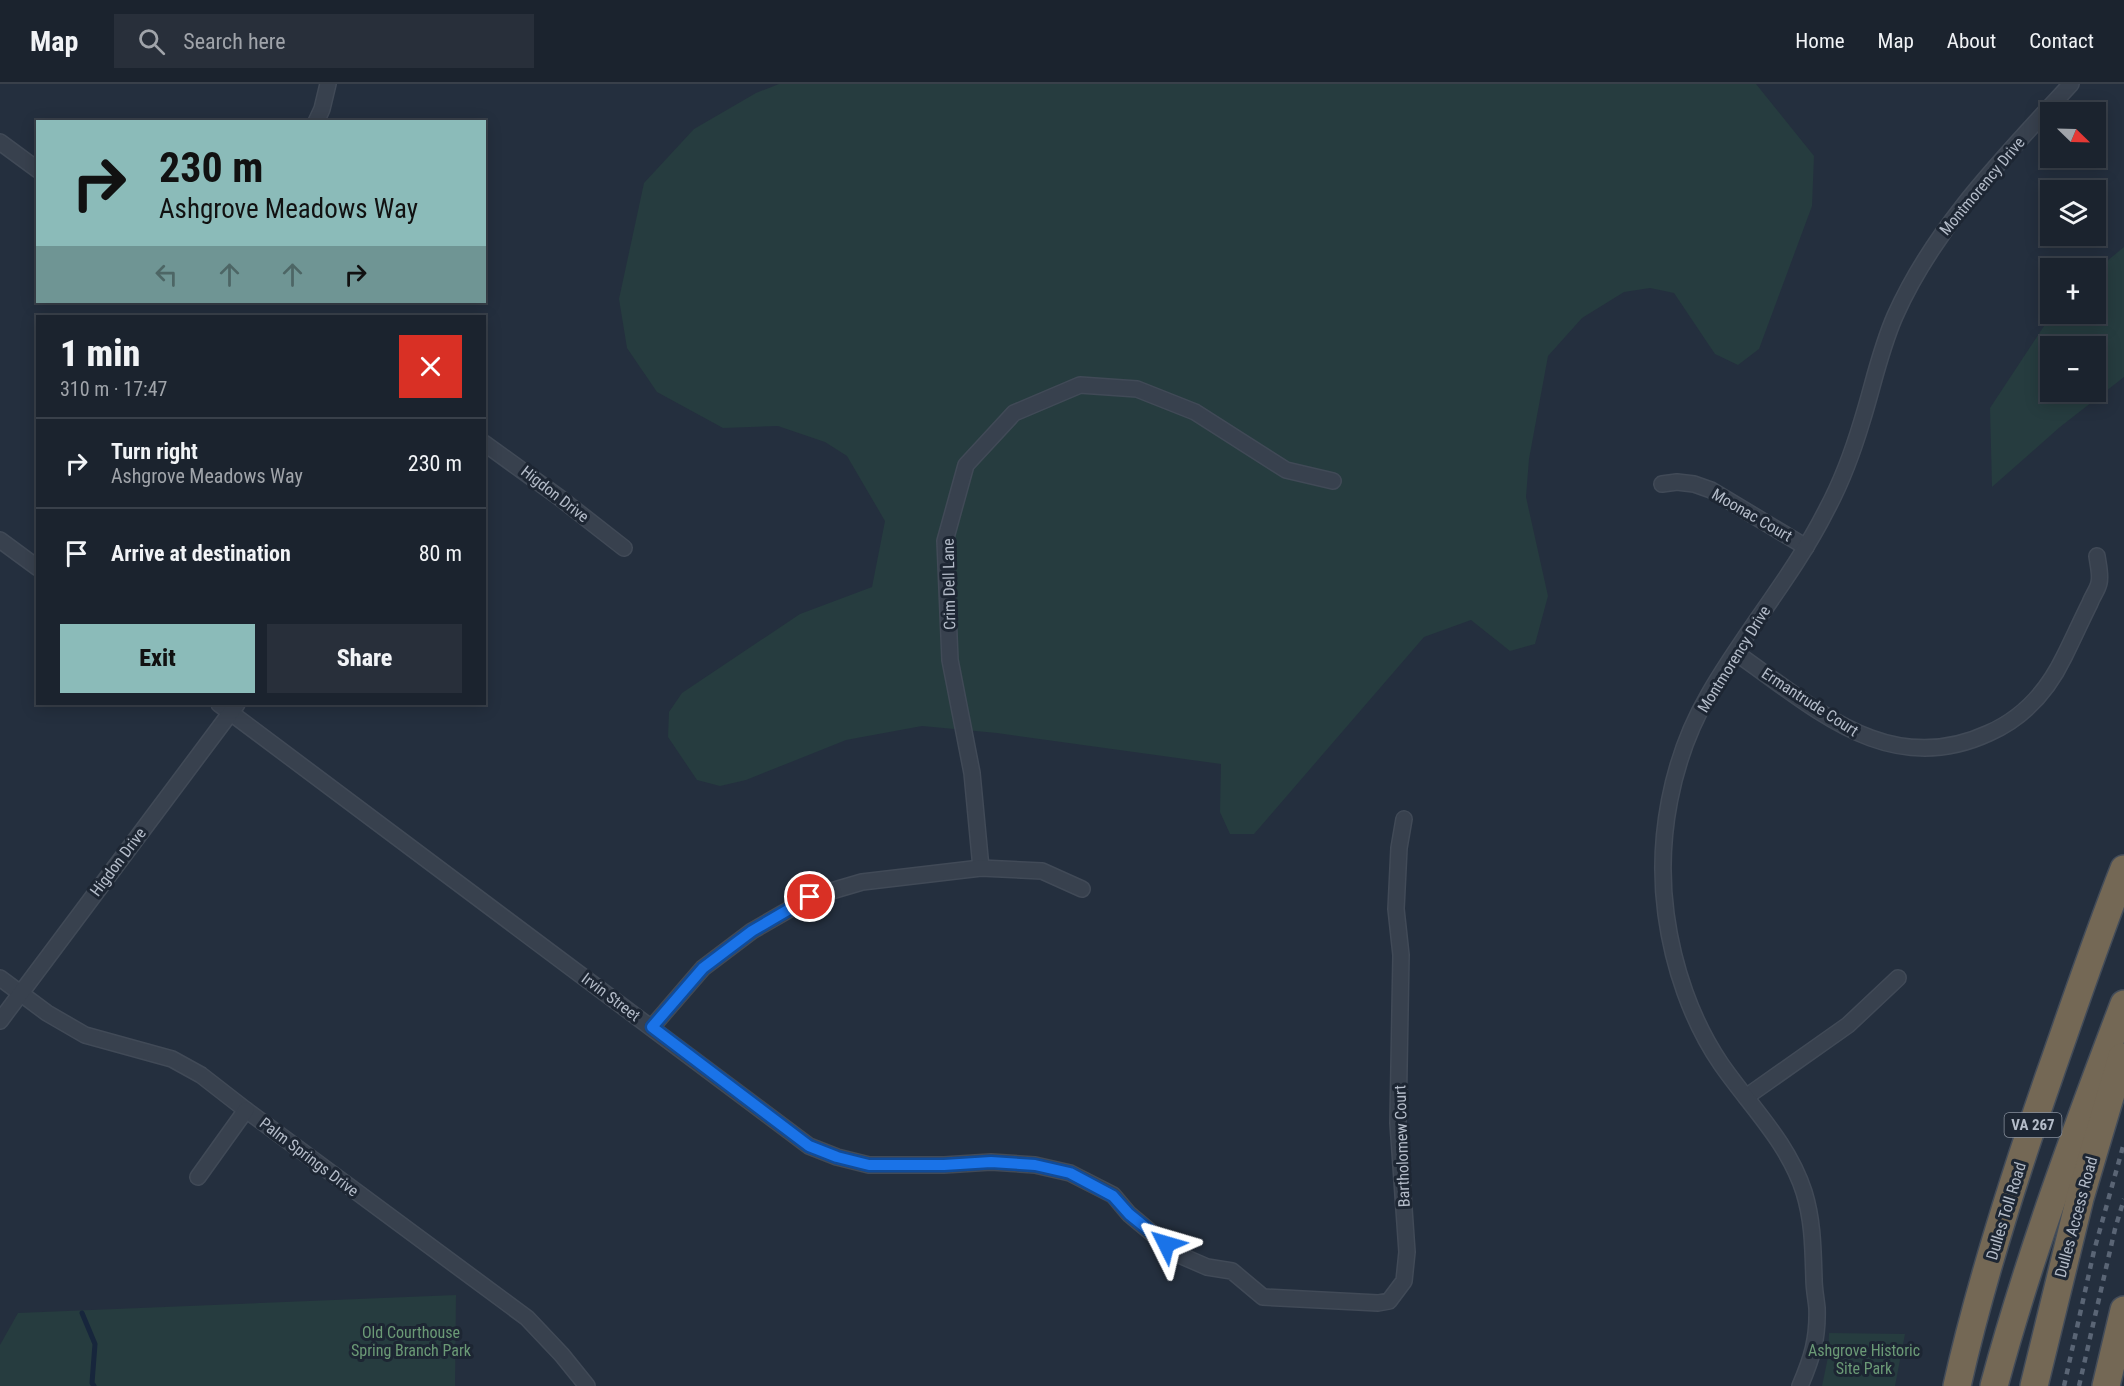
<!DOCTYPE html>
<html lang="en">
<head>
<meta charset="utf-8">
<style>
  :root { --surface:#1b232e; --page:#282f3a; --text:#f1f3f6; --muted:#a0a4aa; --line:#39404a; --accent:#8bbbb9 }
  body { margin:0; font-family:"Roboto Condensed",sans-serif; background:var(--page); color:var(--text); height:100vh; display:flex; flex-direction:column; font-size:22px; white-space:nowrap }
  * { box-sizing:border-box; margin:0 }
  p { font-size:20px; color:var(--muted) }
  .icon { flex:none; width:33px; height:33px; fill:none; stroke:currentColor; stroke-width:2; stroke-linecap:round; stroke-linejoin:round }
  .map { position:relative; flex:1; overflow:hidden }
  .details { position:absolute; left:36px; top:231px; width:450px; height:390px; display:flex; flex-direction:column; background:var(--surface); border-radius:0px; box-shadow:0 3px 15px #0003,0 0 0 2px var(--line) }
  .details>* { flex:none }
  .top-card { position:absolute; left:36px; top:36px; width:450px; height:183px; border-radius:0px; box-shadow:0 3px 15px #0003,0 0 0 2px var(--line); background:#8bbbb9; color:#111; overflow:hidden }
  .needle { width:39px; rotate:113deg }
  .fabs { position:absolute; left:2040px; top:18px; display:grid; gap:12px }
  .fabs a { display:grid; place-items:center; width:66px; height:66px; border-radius:0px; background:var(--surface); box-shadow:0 3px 15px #0003,0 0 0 2px var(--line); font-size:30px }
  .pin { position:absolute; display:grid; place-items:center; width:51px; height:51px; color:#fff; margin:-26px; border:3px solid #fff; border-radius:50%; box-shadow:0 2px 6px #0007 }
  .me { position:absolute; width:66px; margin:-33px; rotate:310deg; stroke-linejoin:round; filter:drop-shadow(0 0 4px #0008) }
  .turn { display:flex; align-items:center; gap:21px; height:126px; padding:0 24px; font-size:27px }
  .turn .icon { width:78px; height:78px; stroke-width:2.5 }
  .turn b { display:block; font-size:42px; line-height:51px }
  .lanes { display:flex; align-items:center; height:57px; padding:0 24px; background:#0003; justify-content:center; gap:30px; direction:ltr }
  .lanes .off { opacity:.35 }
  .round { display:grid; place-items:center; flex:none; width:63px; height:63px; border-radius:0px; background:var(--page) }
  .summary { display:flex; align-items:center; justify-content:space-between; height:102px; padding:0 24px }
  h1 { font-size:36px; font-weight:800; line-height:45px }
  .button { display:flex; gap:12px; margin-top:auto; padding:12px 24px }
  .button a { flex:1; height:69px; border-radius:0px; background:var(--accent); color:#111; font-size:24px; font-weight:800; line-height:69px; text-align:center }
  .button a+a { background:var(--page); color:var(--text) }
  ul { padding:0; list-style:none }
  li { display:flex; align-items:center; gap:18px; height:90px; padding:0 24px; border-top:2px solid var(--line) }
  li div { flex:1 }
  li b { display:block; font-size:22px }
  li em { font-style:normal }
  header { display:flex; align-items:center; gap:36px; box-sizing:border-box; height:84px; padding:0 30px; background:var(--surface); border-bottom:2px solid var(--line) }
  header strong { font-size:28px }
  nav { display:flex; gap:33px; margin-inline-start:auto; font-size:21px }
  .search { width:420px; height:54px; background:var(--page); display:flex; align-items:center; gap:15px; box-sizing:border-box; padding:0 21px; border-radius:0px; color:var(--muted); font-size:22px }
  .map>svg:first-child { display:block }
  .green { fill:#263c3f; fill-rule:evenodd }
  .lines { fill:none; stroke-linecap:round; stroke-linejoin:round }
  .stream { stroke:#17263c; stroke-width:5 }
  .minor-casing { stroke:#414a57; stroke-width:18 }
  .motorway-casing { stroke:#434c59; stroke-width:30 }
  .minor { stroke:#38414e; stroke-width:15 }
  .motorway { stroke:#746855; stroke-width:27 }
  .rail { stroke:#5a6575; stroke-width:4.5; stroke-dasharray:6 6; stroke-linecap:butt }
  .route-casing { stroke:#114b97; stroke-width:15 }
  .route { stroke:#1a73e8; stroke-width:10 }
  .labels { text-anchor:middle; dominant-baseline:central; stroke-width:6; stroke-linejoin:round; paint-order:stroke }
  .shield { fill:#1d2633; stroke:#878f9c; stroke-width:1.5 }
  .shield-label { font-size:15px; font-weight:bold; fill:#b4bcc9 }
  .street-label { font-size:16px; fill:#b4bcc9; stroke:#1d2633 }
  .park-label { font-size:16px; fill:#6b9a76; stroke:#1d2633 }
</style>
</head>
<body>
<header>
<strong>Map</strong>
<div class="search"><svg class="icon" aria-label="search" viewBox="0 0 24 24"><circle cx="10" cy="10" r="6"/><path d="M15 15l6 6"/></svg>Search here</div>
<nav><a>Home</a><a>Map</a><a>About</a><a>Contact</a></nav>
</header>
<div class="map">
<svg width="2124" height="1302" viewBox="0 0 2124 1302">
  <rect width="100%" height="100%" fill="#242f3e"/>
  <g class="green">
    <path d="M 779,0 L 1756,0 L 1814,72 L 1812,122 L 1759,265 L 1738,281 L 1715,270 L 1674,209 L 1650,204 L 1624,208 L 1582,234 L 1548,272 L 1529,375 L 1526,413 L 1548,512 L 1535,560 L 1510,567 L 1471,536 L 1424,553 L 1254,750 L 1230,750 L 1220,728 L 1221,680 L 997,649 L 922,642 L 846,656 L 746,696 L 720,702 L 697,696 L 668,653 L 669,628 L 682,609 L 800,530 L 872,503 L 885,437 L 847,372 L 825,358 L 778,342 L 723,344 L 657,308 L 627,264 L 619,215 L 644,99 L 694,45 L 756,9 Z"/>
    <path d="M 2124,163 L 2124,293 L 2060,343 L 1992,403 L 1990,324 L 2052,230 L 2096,230 L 2096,186 ZM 2050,262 L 2096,262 L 2096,308 L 2050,308 Z"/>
    <path d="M 456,1211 L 455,1302 L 0,1302 L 0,1261 L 18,1229 Z"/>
    <path d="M 1829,1249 L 1905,1250 L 1895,1302 L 1822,1302 L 1828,1273 Z"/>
  </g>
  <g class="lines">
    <path class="stream" d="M 82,1229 L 95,1260 L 92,1299 L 94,1302"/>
    <defs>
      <g id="minor">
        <path d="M 316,38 L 322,25 L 328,0"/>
        <path d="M 0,58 L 38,86"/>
        <path d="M 484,359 L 560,414 L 624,464"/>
        <path d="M 1662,400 L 1677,398 L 1694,400 L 1711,406 L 1806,463"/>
        <path d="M 0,456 L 38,484"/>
        <path d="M 1736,569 C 1814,623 1888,696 1989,649 C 2023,634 2048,606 2064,573 C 2073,555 2081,537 2090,519 C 2092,513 2098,505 2099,499 C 2101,491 2098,480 2097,472"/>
        <path d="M 219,620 L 809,1062 L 837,1073 L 869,1081 L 944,1081 L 991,1078 L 1035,1081 L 1070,1089 L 1113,1111 L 1129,1130 L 1177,1170 L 1207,1183 L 1232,1187 L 1263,1213 L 1378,1219 L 1389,1217 L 1404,1197 L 1407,1168 L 1398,1039 L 1401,871 L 1396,825 L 1399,764 L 1404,735"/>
        <path d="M 981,784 L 972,689 L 950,576 L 945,457 L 966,381 L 1014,329 L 1080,301 L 1137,305 L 1195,328 L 1286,386 L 1333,397"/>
        <path d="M 0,894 L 47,929 L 85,951 L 172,975 L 201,991 L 246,1026 L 527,1234 L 562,1271 L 587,1302"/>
        <path d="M 0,937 L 237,620"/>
        <path d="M 652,943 L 703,884 L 752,847 L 811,813 L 862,798 L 981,784 L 1042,787 L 1082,805"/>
        <path d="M 1746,1013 L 1848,941 L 1898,894"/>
        <path d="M 198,1093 L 246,1026"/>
        <path d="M 1800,1302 C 1812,1274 1818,1255 1817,1224 C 1816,1214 1814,1205 1814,1195 C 1813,1165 1813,1137 1804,1108 C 1788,1058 1750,1022 1721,980 C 1691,936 1673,882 1666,830 C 1656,756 1671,675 1709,610 C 1745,547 1794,491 1827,425 C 1842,397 1853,367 1862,337 C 1873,302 1880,266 1895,232 C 1935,142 2005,72 2071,0"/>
      </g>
      <g id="motorway">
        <path d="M 1957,1302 C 1981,1195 2015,1090 2051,987 C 2075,919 2098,851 2124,785"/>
        <path d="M 1994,1302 C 2029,1172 2076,1046 2124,920"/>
        <path d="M 2034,1302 L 2080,1114 L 2122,973"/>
        <path d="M 2106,1302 L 2124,1226"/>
      </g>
    </defs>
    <use href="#minor" class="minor-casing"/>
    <use href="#motorway" class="motorway-casing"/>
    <use href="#minor" class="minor"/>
    <use href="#motorway" class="motorway"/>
    <g class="rail">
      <path d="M 2064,1302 L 2094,1167 L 2124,1059"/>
      <path d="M 2079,1302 L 2115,1145 L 2124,1115"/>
    </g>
  </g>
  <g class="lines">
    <defs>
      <path id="route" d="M 810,813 L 752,847 L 703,884 L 652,943 L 809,1062 L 837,1073 L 869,1081 L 944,1081 L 991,1078 L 1035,1081 L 1070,1089 L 1113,1112 L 1129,1130 L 1166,1160"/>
    </defs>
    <use href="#route" class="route-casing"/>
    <use href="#route" class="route"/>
  </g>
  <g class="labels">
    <rect class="shield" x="2004.5" y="1029" width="57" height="24" rx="4.5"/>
    <g class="shield-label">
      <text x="2033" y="1041">VA 267</text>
    </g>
    <g class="street-label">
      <text transform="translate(1982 102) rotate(-50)">Montmorency Drive</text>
      <text transform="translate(555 410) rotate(38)">Higdon Drive</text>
      <text transform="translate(1752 431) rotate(30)">Moonac Court</text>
      <text transform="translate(949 500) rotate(-91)">Crim Dell Lane</text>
      <text transform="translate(1734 575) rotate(-58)">Montmorency Drive</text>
      <text transform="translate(1810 618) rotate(33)">Ermantrude Court</text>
      <text transform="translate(118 778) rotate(-53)">Higdon Drive</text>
      <text transform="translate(611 913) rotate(37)">Irvin Street</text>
      <text transform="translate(1402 1062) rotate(-92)">Bartholomew Court</text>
      <text transform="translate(309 1073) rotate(37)">Palm Springs Drive</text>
      <text transform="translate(2006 1127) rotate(-73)">Dulles Toll Road</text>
      <text transform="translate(2076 1133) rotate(-75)">Dulles Access Road</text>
    </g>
    <g class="park-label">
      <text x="411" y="1248">Old Courthouse<tspan x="411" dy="18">Spring Branch Park</tspan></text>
      <text x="1864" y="1266">Ashgrove Historic<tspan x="1864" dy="18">Site Park</tspan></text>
    </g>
  </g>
</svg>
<div class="fabs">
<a><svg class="needle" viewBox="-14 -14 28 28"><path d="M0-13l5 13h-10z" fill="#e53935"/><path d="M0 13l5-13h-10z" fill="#a0a4aa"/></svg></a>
<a><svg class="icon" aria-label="layers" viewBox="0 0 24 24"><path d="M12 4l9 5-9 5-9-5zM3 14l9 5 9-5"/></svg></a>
<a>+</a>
<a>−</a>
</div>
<div class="pin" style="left:810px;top:813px;background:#d93025"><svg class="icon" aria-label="arrive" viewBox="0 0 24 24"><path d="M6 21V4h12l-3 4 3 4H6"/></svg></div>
<svg class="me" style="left:1166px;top:1160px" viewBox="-20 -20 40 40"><path d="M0-17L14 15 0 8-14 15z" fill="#1a73e8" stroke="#fff" stroke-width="4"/></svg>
<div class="top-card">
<div class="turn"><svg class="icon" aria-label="right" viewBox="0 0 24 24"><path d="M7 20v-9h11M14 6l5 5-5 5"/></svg><div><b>230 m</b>Ashgrove Meadows Way</div></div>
<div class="lanes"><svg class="icon off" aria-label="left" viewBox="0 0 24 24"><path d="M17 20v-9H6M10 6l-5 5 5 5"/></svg><svg class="icon off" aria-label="ahead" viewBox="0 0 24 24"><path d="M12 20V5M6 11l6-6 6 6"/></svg><svg class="icon off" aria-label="ahead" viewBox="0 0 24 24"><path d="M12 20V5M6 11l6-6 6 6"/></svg><svg class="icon" aria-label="right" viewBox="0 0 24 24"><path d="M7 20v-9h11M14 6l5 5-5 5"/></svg></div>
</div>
<section class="details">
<div class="summary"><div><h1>1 min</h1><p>310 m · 17:47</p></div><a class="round" style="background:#d93025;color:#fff"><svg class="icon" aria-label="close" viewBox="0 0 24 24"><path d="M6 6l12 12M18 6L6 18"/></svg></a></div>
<ul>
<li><svg class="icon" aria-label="right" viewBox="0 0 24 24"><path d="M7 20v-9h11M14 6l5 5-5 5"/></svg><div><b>Turn right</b><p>Ashgrove Meadows Way</p></div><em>230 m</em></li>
<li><svg class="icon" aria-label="arrive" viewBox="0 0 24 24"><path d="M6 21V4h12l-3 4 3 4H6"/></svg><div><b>Arrive at destination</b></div><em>80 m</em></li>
</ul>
<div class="button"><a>Exit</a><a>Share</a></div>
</section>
</div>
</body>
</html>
